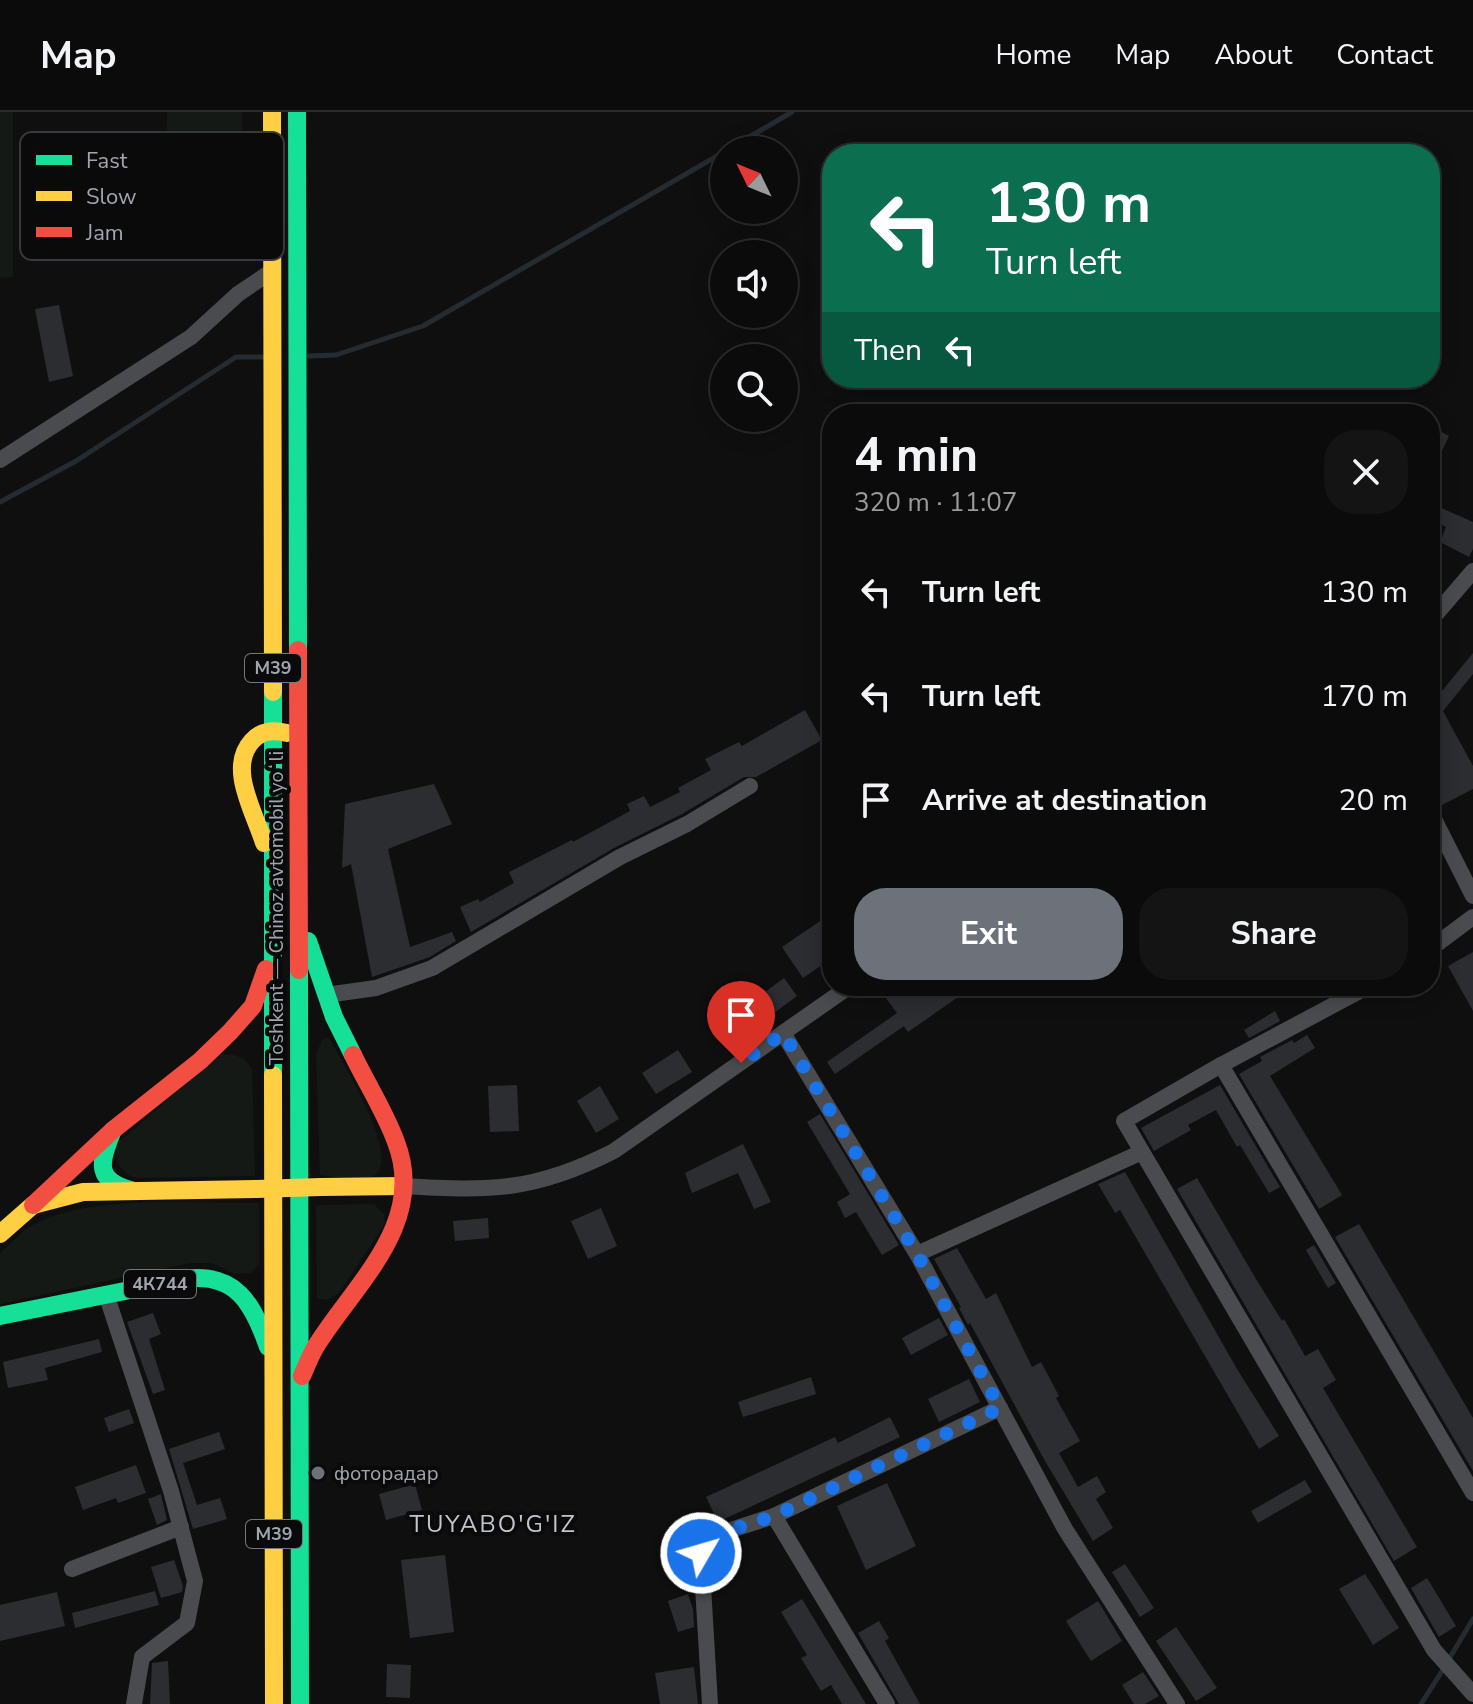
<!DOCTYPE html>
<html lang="en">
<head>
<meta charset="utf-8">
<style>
  :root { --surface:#0b0b0c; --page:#141415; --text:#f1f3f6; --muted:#9a9b9d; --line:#2b2b2d; --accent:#6d7179 }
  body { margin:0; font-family:"Nunito Sans",sans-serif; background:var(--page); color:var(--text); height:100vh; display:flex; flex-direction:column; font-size:30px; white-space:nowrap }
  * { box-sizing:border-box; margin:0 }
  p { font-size:26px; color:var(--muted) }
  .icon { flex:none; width:44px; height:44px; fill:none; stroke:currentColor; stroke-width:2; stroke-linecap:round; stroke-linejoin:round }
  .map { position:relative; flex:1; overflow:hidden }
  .panel { position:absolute; left:822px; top:292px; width:618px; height:592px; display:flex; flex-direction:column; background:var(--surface); border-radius:32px; box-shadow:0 4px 20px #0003,0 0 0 2px var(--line) }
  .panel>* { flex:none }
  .top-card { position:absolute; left:822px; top:32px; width:618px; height:244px; border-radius:32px; box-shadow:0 4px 20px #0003,0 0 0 2px var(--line); background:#0b6e4f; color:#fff; overflow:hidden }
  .needle { width:52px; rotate:313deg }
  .buttons { position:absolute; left:710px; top:24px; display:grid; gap:16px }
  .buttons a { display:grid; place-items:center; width:88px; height:88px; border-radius:50%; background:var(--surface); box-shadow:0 4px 20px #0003,0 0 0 2px var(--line); font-size:40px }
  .pin { position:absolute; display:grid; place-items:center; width:68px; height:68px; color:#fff; margin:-82px -34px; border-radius:50% 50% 50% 0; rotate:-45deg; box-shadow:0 0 8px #0007 }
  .pin .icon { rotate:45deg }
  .me { position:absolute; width:88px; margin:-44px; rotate:52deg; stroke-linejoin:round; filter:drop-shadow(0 0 6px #0008) }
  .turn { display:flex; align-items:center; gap:28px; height:168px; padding:0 32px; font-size:36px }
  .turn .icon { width:104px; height:104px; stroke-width:2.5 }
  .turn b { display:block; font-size:56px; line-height:68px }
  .then { display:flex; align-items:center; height:76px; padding:0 32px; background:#0003; gap:16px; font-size:30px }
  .round { display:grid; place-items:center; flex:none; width:84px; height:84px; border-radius:32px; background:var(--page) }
  .overview { display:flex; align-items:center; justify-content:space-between; height:136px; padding:0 32px }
  h1 { font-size:48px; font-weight:700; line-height:60px }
  .button { display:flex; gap:16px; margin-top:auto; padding:16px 32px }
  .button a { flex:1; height:92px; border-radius:32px; background:var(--accent); color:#fff; font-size:32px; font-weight:700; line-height:92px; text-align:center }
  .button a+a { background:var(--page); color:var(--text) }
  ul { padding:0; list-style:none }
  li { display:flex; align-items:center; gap:24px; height:104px; padding:0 32px }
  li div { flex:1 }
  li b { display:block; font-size:30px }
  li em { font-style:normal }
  header { display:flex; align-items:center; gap:48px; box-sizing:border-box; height:112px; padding:0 40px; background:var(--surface); border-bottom:2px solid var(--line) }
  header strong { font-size:38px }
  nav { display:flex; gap:44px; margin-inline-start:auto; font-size:28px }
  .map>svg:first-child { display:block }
  .green { fill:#151915 }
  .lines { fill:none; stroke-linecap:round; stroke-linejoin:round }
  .stream { stroke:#242b31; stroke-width:5 }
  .building { fill:#2c2d30 }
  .street { stroke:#4a4b4f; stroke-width:16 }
  .fast { stroke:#16e098; stroke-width:18 }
  .slow { stroke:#ffcf43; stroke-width:18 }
  .jam { stroke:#f24e42; stroke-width:18 }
  .slow-bridge { stroke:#ffcf43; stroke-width:18 }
  .route { stroke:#1a73e8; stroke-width:14; stroke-dasharray:0 25.2 }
  .poi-dot { fill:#6d7179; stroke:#0a0a0b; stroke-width:3 }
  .labels { text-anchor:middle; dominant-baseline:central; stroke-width:8; stroke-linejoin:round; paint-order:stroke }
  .shield { fill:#0a0a0b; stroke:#73777f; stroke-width:2 }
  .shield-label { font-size:18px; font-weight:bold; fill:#a0a6b1 }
  .street-label { font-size:20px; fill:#a0a6b1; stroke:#0a0a0b }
  .poi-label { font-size:20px; fill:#a0a6b1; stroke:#0a0a0b; text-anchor:start }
  .quarter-label { font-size:24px; letter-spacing:2px; fill:#c1c5ce; stroke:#0a0a0b }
  .key { fill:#0a0a0b; stroke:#37393d; stroke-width:2 }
  .key-label { font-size:22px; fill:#a0a6b1 }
</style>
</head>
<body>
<header>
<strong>Map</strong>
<nav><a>Home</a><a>Map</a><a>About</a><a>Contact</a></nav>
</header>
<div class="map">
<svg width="1473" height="1592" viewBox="0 0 1473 1592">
  <rect width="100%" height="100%" fill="#0f0f10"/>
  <g class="green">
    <path d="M 0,0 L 13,0 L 13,165 L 0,166 Z"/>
    <path d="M 167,0 L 242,0 L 242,127 L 230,136 L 172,125 L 165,115 Z"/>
    <path d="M 329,925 C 341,949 400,1042 376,1062 C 364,1072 335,1064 320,1063 L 316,942 L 322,928 Z"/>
    <path d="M 233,942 L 244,947 L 252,957 L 255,1064 L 136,1066 C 119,1061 117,1050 114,1034 L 221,943 Z"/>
    <path d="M 259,1091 L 259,1152 L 251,1161 L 235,1162 L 212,1151 L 189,1151 L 0,1192 L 0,1141 C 9,1133 18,1123 28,1116 C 83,1081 194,1092 259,1091 Z"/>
    <path d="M 374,1092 L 384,1102 L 385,1112 L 339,1181 L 327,1188 L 317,1186 L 316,1093 Z"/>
  </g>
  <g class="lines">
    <g class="stream">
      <path d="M 727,38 L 792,0"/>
      <path d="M 309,244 L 336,243 L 423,214 L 724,40"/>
      <path d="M 0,390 L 76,349 L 236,245 L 263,245"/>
      <path d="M 1449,1547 L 1473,1507"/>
      <path d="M 1421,1592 L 1444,1556"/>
    </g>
  </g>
  <g class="building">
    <path d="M 59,193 L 73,264 L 49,270 L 35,197 Z"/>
    <path d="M 1430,314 L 1449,324 L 1430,364 Z"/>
    <path d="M 1430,391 L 1473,410 L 1473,437 L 1469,445 L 1440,430 L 1446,415 L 1430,406 Z"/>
    <path d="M 1473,541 L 1473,562 L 1443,599 L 1473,654 L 1473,677 L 1440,694 L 1430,679 L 1430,575 L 1437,585 Z"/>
    <path d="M 805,598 L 822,628 L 756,665 L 744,665 L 682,702 L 614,736 L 471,820 L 460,795 L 478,787 L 480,790 L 514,771 L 509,760 L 572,728 L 573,730 L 630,699 L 627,692 L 644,684 L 650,695 L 680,680 L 678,676 L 711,658 L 705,647 L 739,630 L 742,634 Z"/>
    <path d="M 434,672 L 452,712 L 388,737 L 410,835 L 452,820 L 456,829 L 430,845 L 372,865 L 351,752 L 342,756 L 345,692 Z"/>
    <path d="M 832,801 L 832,846 L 803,866 L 782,835 Z"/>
    <path d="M 1473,840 L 1473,899 L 1448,854 Z"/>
    <path d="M 784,866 L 797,884 L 770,904 L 757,886 Z"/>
    <path d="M 877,874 L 974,874 L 908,920 L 904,914 L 835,962 L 827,950 L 897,901 Z"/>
    <path d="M 1275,899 L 1280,909 L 1249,926 L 1244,918 Z"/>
    <path d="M 1307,923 L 1315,936 L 1270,964 L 1342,1083 L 1319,1097 L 1239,962 L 1262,949 L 1260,945 L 1292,928 L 1294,931 Z"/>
    <path d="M 678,938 L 692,960 L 656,982 L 642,961 Z"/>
    <path d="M 517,973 L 519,1019 L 490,1020 L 488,974 Z"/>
    <path d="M 1220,973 L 1280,1075 L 1269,1081 L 1240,1033 L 1237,1035 L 1216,998 L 1188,1013 L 1191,1018 L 1154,1039 L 1141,1016 Z"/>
    <path d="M 600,974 L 619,1007 L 596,1021 L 577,989 Z"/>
    <path d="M 820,1002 L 899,1133 L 882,1143 L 856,1100 L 845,1106 L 837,1090 L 850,1082 L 807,1010 Z"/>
    <path d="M 743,1032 L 771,1090 L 754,1097 L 738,1061 L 692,1081 L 685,1061 Z"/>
    <path d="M 1125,1060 L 1237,1257 L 1279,1324 L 1259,1337 L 1120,1098 L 1115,1101 L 1098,1072 Z"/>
    <path d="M 1197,1066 L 1256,1167 L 1282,1209 L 1284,1207 L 1305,1244 L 1318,1237 L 1336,1268 L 1323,1276 L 1417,1435 L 1394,1449 L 1177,1077 Z"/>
    <path d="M 601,1096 L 617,1134 L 588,1147 L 571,1109 Z"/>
    <path d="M 488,1106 L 489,1126 L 455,1129 L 453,1109 Z"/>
    <path d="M 1359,1112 L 1473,1306 L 1473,1359 L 1335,1125 Z"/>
    <path d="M 1314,1133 L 1336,1171 L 1328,1176 L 1306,1138 Z"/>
    <path d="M 957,1136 L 986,1187 L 996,1181 L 1032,1255 L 1041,1250 L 1059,1284 L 1056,1286 L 1080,1329 L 1059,1341 L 1078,1375 L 1097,1364 L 1106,1380 L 1096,1387 L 1113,1416 L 1093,1429 L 1045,1349 L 970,1211 L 968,1213 L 959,1196 L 961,1195 L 934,1147 Z"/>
    <path d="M 153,1201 L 161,1222 L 149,1227 L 165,1278 L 153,1282 L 127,1210 Z"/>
    <path d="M 939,1206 L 948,1223 L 911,1243 L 902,1226 Z"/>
    <path d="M 99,1227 L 102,1240 L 45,1256 L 48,1268 L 8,1276 L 3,1250 Z"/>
    <path d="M 811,1265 L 816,1282 L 743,1305 L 738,1290 Z"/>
    <path d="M 969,1267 L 980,1290 L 939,1310 L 928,1287 Z"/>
    <path d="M 129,1297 L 134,1311 L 109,1320 L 104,1306 Z"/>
    <path d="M 890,1305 L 900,1325 L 718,1410 L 706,1385 L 835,1325 L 838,1331 Z"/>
    <path d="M 219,1320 L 225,1337 L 183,1351 L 197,1393 L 220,1386 L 227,1407 L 193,1417 L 169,1337 Z"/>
    <path d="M 136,1353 L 146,1381 L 118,1391 L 116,1386 L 83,1398 L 75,1375 Z"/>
    <path d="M 1305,1368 L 1312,1380 L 1258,1411 L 1251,1399 Z"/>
    <path d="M 887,1371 L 916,1434 L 866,1458 L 837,1394 Z"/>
    <path d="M 415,1372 L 422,1398 L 386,1408 L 379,1382 Z"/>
    <path d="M 161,1382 L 167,1408 L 157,1413 L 148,1387 Z"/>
    <path d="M 445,1443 L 454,1520 L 410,1526 L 401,1448 Z"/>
    <path d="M 174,1448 L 183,1474 L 182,1480 L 161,1486 L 151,1455 Z"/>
    <path d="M 1125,1452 L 1154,1496 L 1140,1505 L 1112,1460 Z"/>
    <path d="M 1365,1462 L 1399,1516 L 1373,1533 L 1339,1477 Z"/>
    <path d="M 1427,1466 L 1456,1514 L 1439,1525 L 1411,1476 Z"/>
    <path d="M 155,1479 L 159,1493 L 75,1516 L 72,1501 Z"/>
    <path d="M 57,1480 L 65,1514 L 0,1529 L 0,1493 Z"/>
    <path d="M 688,1482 L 693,1497 L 694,1515 L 678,1520 L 668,1489 Z"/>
    <path d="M 802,1487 L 828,1530 L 866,1592 L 842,1592 L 831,1573 L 821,1579 L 801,1546 L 807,1543 L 781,1500 Z"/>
    <path d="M 1098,1489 L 1122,1529 L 1091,1549 L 1066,1509 Z"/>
    <path d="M 879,1509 L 889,1526 L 885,1529 L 920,1592 L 899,1592 L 858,1521 Z"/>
    <path d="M 1176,1515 L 1217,1576 L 1196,1589 L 1156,1529 Z"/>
    <path d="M 168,1549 L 170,1592 L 150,1592 L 152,1551 Z"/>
    <path d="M 387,1552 L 411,1553 L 410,1586 L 386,1585 Z"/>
    <path d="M 694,1555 L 698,1592 L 660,1592 L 655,1561 Z"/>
    <path d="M 1143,1560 L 1159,1584 L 1145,1592 L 1134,1592 L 1122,1573 Z"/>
  </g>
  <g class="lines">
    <g class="street">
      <path d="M 0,348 L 191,225 L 238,182 L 272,159"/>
      <path d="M 1430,509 L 1473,459"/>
      <path d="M 1430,699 L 1473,784"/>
      <path d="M 1430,837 L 1473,805"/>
      <path d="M 1369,874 L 1221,953 L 1124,1009 L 1434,1538 L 1473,1582"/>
      <path d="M 326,883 L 376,876 L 432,856 L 620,745 L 687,712 L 750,674"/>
      <path d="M 783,921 L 917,1142 L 1065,1417 L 1177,1592"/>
      <path d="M 1221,953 L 1473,1381"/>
      <path d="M 403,1074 C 490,1079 534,1080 614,1039 L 850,874"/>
      <path d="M 917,1142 L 1142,1040"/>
      <path d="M 106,1182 L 171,1379 L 195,1469 L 187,1511 L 142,1545 L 134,1592"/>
      <path d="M 72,1457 L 181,1415"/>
      <path d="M 710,1592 L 701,1441 L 709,1425 L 774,1404"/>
      <path d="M 887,1592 L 774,1404 L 1000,1296"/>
    </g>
    <g class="fast">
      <path d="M 297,0 L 298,538"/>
      <path d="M 273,580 L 273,963"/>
      <path d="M 308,829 L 334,905 L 353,943"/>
      <path d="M 299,858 L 300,1592"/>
      <path d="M 113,1018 C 99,1051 94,1069 134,1079"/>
      <path d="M 0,1204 L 185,1167 C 236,1160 253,1192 268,1235"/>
    </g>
    <g class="slow">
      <path d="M 272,0 L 273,580"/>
      <path d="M 264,731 C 255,701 227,656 252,629 C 262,618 273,618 287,621"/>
      <path d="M 273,963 L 274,1592"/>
      <path d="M 321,1075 L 403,1074"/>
      <path d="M 0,1122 L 33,1093 L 83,1080 L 256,1077"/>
    </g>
    <g class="jam">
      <path d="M 298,538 L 299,858"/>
      <path d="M 33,1093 L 113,1018 L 200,949 L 230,920 L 253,894 L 266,857"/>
      <path d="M 302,1264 C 307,1253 311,1241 318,1231 C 357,1170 427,1110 396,1030 C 385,1000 367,972 353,943"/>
    </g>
    <path class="slow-bridge" d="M 256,1077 L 321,1075"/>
  </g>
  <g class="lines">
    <path class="route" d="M 701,1441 L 709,1425 L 774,1404 L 1000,1296 L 917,1142 L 783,921 L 741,951"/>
  </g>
  <circle class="poi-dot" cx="318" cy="1361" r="8"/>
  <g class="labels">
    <g class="shield">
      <rect x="245" y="542" width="56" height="28" rx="6"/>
      <rect x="124" y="1158" width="72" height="28" rx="6"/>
      <rect x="246" y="1408" width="56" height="28" rx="6"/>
    </g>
    <g class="shield-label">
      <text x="273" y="556">M39</text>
      <text x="160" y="1172">4К744</text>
      <text x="274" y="1422">M39</text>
    </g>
    <g class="street-label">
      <text transform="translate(276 796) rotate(-90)">Toshkent — Chinoz avtomobil yoʻli</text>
    </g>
    <g class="poi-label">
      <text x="334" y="1361">фоторадар</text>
    </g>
    <g class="quarter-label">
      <text x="493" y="1412">TUYABO'G'IZ</text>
    </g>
  </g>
  <rect x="20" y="20" width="264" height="128" rx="12" class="key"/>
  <rect x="36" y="43" width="36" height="10" fill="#16e098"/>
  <rect x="36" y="79" width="36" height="10" fill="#ffcf43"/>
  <rect x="36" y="115" width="36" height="10" fill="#f24e42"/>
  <g class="key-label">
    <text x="86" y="56">Fast</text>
    <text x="86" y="92">Slow</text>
    <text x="86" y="128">Jam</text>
  </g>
</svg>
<div class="buttons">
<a><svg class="needle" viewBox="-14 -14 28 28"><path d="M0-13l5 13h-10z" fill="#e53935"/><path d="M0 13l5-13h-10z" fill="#9a9b9d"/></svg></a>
<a><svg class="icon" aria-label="sound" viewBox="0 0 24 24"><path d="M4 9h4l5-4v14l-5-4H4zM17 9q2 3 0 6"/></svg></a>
<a><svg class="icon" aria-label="search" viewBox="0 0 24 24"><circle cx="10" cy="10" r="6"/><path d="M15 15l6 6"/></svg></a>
</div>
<div class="pin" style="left:741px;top:951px;background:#d93025"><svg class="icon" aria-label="arrive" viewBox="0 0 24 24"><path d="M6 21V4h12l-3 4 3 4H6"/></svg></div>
<svg class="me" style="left:701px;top:1441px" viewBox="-20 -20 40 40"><circle r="17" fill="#1a73e8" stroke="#fff" stroke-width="3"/><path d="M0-11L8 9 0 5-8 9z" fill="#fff"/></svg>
<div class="top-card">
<div class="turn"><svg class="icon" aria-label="left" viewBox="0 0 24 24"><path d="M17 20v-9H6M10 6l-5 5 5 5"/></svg><div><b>130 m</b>Turn left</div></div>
<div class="then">Then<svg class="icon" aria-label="left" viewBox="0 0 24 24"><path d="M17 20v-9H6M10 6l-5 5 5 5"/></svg></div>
</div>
<section class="panel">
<div class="overview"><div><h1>4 min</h1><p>320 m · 11:07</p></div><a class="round"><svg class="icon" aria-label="close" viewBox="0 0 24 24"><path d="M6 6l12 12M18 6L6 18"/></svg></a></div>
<ul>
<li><svg class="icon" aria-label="left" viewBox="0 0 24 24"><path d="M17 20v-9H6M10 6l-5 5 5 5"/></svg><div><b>Turn left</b></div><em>130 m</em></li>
<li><svg class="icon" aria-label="left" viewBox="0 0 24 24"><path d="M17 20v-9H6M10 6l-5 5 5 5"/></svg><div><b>Turn left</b></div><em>170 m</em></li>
<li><svg class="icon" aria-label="arrive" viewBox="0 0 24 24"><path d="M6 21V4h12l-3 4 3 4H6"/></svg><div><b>Arrive at destination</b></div><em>20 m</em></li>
</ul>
<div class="button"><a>Exit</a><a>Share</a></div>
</section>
</div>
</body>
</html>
